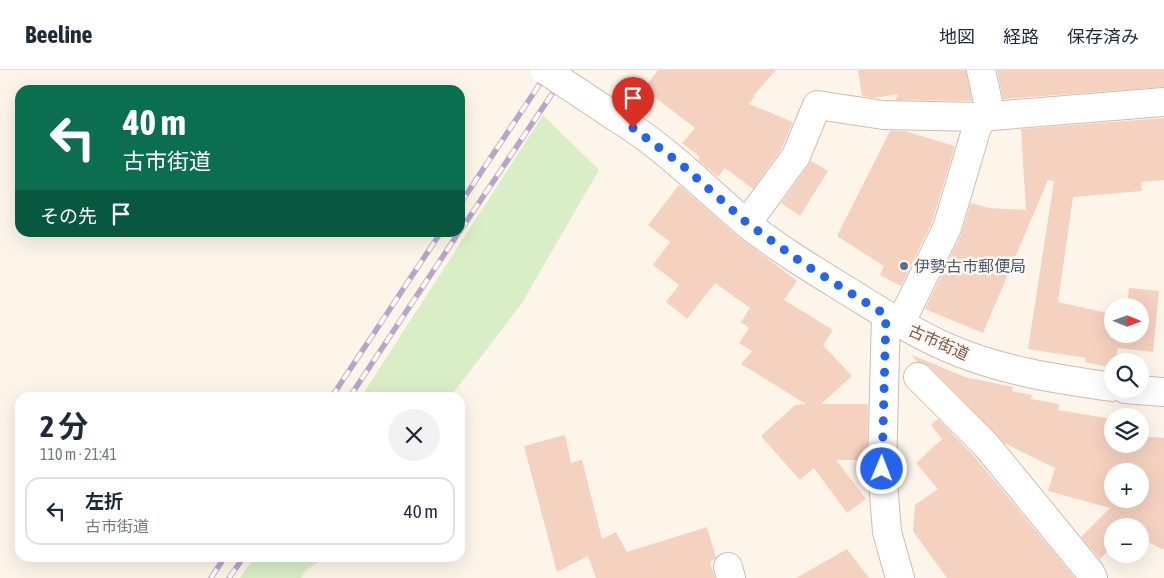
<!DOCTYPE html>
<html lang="ja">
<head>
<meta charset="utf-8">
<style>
  :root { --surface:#fff; --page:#f2f2f3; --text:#1f2937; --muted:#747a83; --line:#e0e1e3 }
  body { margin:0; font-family:"Asap Condensed","Noto Sans JP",sans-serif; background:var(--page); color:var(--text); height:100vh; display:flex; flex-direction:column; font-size:19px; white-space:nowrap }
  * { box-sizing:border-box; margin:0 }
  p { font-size:16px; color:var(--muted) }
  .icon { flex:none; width:28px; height:28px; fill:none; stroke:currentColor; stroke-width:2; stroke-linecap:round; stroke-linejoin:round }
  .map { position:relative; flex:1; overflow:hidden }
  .sheet { position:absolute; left:15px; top:322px; width:450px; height:170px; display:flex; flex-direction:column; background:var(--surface); border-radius:15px; box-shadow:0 5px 20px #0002 }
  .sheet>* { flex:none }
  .hud { position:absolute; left:15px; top:15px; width:450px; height:152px; border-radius:15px; box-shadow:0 5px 20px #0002; background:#0b6e4f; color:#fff; overflow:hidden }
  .needle { width:32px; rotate:91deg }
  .buttons { position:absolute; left:1104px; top:228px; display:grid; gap:10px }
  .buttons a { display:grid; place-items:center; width:45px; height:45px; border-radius:50%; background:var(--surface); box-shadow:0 5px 20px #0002; font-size:25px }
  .pin { position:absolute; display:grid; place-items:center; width:42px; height:42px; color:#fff; margin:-51px -21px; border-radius:50% 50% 50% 0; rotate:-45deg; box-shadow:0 0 5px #0007 }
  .pin .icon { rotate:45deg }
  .me { position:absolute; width:55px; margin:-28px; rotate:1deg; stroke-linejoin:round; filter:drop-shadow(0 0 4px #0008) }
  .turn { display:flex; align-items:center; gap:18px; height:105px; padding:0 25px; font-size:22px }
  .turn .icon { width:65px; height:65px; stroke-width:2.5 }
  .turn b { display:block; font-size:35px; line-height:42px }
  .then { display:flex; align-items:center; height:48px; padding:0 25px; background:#0003; gap:10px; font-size:19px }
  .round { display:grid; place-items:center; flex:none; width:52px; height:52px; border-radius:26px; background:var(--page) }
  .headline { display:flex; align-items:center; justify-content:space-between; height:85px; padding:0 25px }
  h1 { font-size:30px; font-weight:700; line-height:38px }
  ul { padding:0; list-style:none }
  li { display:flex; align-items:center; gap:15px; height:68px; margin:0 10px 8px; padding:0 15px; border:2px solid var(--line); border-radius:15px }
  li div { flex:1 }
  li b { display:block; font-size:19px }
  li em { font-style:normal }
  header { display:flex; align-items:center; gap:30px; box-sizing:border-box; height:70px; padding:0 25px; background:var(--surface); border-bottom:1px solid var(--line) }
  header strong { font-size:24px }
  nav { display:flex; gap:28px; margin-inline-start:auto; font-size:18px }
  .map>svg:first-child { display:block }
  .green { fill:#d9edc6 }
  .building { fill:#f5d1bf; fill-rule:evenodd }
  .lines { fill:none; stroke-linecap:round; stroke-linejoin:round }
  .minor-casing { stroke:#d2bbae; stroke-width:30 }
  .minor { stroke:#fff; stroke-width:28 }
  .rail-casing { stroke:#b7a5ca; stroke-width:5.5 }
  .rail { stroke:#fff9f1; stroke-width:4; stroke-dasharray:11; stroke-linecap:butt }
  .minor-bridge-casing { stroke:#d2bbae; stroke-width:30; stroke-linecap:butt }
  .minor-bridge { stroke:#fff; stroke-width:28 }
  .route { stroke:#2563eb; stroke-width:9; stroke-dasharray:0 16.2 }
  .service-dot { fill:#5c6f8a; stroke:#fff9f1; stroke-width:2 }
  .labels { text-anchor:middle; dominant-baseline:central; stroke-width:5; stroke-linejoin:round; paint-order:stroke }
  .service-label { font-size:16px; fill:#4e5e75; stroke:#fff9f1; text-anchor:start }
  .street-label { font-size:16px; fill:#7b584a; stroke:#fff9f1 }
</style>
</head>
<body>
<header>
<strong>Beeline</strong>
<nav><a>地図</a><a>経路</a><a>保存済み</a></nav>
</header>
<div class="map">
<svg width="1164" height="508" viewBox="0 0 1164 508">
  <rect width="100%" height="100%" fill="#fef5ea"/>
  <g class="green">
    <path d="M 543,45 L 599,100 L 522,233 L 454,322 L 452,327 L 361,327 Z"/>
    <path d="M 254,488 L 325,488 L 306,500 L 301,508 L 240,508 Z"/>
  </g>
  <g class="building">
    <path d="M 658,0 L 776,0 L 754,25 L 755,26 L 749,34 L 793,52 L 782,78 L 753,119 L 725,98 L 718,107 L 698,90 L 700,87 L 682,73 L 695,58 L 644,19 Z"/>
    <path d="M 858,0 L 966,0 L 972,31 L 895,30 L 899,24 L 874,28 L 862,26 Z"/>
    <path d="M 997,0 L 1164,0 L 1164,17 L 1003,29 Z"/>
    <path d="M 1164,48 L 1164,110 L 1141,112 L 1142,121 L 1073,127 L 1058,232 L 1112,244 L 1112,264 L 1140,264 L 1140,236 L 1127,236 L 1129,218 L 1159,221 L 1153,282 L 1118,278 L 1115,291 L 1112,291 L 1112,298 L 1085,292 L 1086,288 L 1028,279 L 1054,111 L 1048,110 L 983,263 L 925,239 L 961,165 L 971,133 L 989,138 L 1026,140 L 1021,59 Z"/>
    <path d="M 890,61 L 904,61 L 955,76 L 932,152 L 901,216 L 880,205 L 884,196 L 837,166 Z"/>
    <path d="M 811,91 L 828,101 L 800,146 L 781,133 Z"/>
    <path d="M 679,115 L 736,165 L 797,211 L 784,230 L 833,260 L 823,275 L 852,306 L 821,334 L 868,334 L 867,390 L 836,390 L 866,429 L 847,443 L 814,398 L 800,410 L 761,366 L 795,335 L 806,334 L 741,294 L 752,281 L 739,273 L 749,258 L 741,252 L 750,238 L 715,213 L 687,249 L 666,232 L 679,215 L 653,195 L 670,172 L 648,155 Z"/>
    <path d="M 912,285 L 965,307 L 1013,317 L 1012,321 L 1032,325 L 1031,329 L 1059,334 L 1058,340 L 1112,349 L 1112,374 L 1140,374 L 1140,366 L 1164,368 L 1164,480 L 1140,468 L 1140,456 L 1112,456 L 1112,477 L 1100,489 L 1081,467 L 1110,438 L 1048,421 L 1055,398 L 1004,373 L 929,296 L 917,292 ZM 1112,401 L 1140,401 L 1140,429 L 1112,429 Z"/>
    <path d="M 938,349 L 974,386 L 1075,508 L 947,508 L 913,461 L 915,435 L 938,419 L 916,393 L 942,369 L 931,355 Z"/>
    <path d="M 565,365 L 571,393 L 582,390 L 602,469 L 616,462 L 627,482 L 707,457 L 716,488 L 710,492 L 715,508 L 596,508 L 588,486 L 557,502 L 524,376 Z"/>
    <path d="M 847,479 L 869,508 L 796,508 Z"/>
  </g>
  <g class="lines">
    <defs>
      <g id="minor">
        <path d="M 981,0 L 989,37 L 988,47"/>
        <path d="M 617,48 C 665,77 703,117 746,153 C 777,178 812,199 846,220 C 879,240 910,261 944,276 C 996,300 1056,309 1112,317"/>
        <path d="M 747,153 L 796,86 L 817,35 L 883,45 L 980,47 L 1164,32"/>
        <path d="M 886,245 L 882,399 L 887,462 L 900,508"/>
        <path d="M 900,254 L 947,158 L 980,47"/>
        <path d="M 918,307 L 986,375 L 1090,502 L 1093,508"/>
        <path d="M 1125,319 L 1164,322"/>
        <path d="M 728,497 L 731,508"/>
      </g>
    </defs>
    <use href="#minor" class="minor-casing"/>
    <use href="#minor" class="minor"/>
    <defs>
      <g id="rail">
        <path d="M 460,134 L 549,0"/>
        <path d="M 460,161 L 568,0"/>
        <path d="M 331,328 L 441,162"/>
        <path d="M 349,328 L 459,162"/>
        <path d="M 211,508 L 224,488"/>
        <path d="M 229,508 L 243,488"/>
      </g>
    </defs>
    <use href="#rail" class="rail-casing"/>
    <use href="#rail" class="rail"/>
    <defs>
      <path id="minor-bridge" d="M 545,0 L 617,48"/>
    </defs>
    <use href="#minor-bridge" class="minor-bridge-casing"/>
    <use href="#minor-bridge" class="minor-bridge"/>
  </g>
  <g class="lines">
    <path class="route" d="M 633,58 L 682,95 L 747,153 L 804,194 L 886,245 L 882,399"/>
  </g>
  <circle class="service-dot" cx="904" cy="196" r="5"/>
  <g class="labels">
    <g class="service-label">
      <text x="914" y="196">伊勢古市郵便局</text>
    </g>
    <g class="street-label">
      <text transform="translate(939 272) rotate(24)">古市街道</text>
    </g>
  </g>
</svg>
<div class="buttons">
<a><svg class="needle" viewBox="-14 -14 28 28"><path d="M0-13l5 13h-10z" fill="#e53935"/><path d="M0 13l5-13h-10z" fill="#747a83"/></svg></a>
<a><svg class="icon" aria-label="search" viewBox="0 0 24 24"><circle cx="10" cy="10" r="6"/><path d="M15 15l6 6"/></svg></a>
<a><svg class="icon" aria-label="layers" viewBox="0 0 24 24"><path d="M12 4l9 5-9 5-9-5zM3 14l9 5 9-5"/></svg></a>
<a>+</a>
<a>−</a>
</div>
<div class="pin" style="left:633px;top:58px;background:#d93025"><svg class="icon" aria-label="arrive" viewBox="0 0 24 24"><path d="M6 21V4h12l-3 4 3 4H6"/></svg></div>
<svg class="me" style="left:882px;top:399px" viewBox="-20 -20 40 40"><circle r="17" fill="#2563eb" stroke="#fff" stroke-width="3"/><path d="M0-11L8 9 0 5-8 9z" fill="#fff"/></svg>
<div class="hud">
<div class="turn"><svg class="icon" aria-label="left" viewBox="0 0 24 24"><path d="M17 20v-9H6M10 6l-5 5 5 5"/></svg><div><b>40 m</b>古市街道</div></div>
<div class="then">その先<svg class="icon" aria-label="arrive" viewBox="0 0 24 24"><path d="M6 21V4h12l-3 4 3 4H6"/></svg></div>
</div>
<section class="sheet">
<div class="headline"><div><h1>2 分</h1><p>110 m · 21:41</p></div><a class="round"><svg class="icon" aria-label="close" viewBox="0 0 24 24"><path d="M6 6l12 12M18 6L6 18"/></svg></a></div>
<ul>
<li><svg class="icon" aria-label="left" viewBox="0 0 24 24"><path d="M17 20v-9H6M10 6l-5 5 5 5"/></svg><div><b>左折</b><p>古市街道</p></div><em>40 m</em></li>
</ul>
</section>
</div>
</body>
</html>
